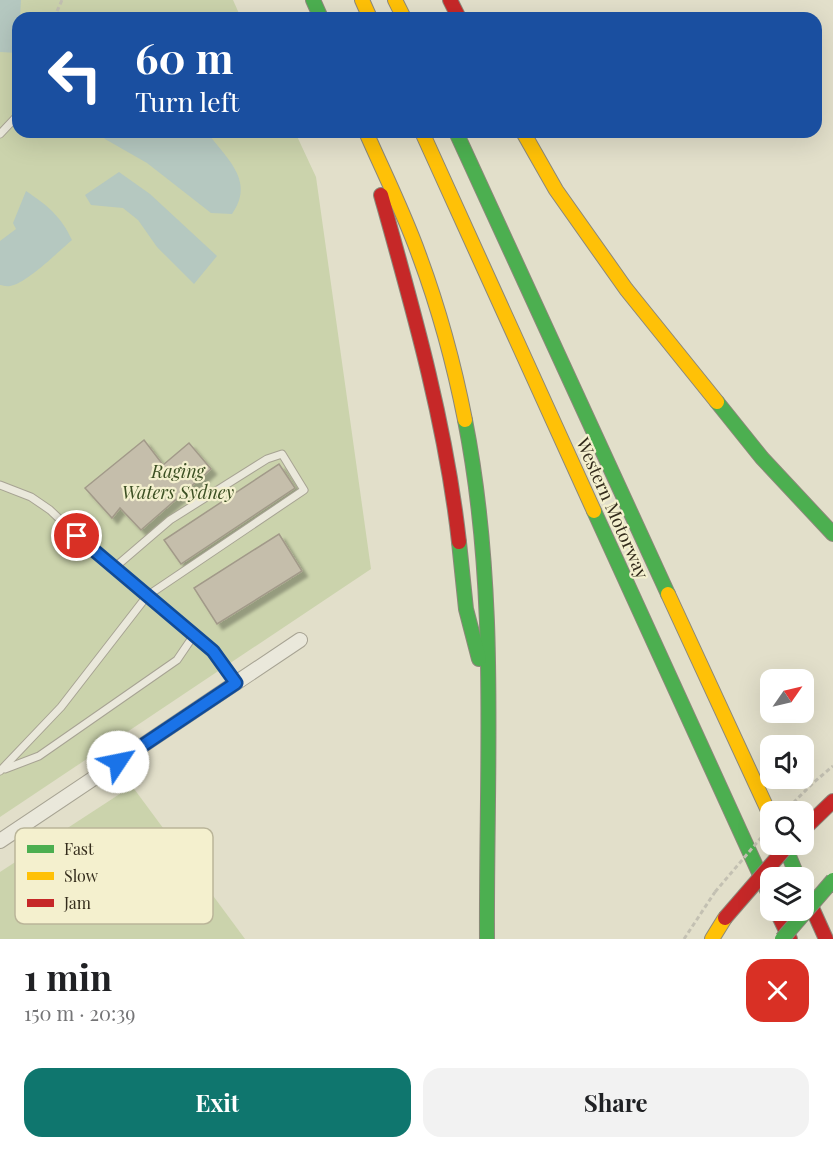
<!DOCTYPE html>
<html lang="en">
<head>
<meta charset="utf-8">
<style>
  :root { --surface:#fff; --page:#f2f2f2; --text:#202124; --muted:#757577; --accent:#0f766e }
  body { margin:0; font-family:"Playfair Display",serif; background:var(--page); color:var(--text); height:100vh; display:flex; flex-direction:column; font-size:22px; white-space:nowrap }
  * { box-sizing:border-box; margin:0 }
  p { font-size:20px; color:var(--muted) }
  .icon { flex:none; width:33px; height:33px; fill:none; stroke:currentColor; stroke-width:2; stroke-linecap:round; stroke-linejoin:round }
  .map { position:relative; height:939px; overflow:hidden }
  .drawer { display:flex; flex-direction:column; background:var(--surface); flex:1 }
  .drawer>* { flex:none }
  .guide { position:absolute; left:12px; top:12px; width:810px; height:126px; border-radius:18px; box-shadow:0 6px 24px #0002; background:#1a4fa0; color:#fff; overflow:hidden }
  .needle { width:39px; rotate:56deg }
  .controls { position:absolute; left:760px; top:669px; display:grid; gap:12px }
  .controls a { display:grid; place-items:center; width:54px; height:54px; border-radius:12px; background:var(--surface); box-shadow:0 6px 24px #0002; font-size:30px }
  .pin { position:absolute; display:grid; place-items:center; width:51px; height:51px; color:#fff; margin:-26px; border:3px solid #fff; border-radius:50%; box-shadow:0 2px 6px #0007 }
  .me { position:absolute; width:66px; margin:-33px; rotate:56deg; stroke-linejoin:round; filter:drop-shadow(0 0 4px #0008) }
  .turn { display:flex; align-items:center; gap:21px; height:126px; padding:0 24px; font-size:27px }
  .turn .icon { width:78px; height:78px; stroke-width:2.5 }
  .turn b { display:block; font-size:42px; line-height:51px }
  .round { display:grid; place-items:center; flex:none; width:63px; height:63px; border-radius:18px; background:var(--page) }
  .overview { display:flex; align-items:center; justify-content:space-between; height:102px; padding:0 24px }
  h1 { font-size:36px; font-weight:700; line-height:45px }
  .action { display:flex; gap:12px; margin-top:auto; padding:12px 24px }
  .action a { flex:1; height:69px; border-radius:18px; background:var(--accent); color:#fff; font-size:24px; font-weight:700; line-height:69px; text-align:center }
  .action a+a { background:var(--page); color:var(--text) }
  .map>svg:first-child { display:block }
  .green { fill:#cbd3ac }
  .water { fill:#b5c8c0 }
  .building { fill:#c5beab; stroke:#a29a89; stroke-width:1.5; filter:url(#shadow) }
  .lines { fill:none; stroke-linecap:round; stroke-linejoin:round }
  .lane-casing { stroke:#a7a393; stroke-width:9 }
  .street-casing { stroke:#a7a393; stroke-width:16 }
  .fast-casing { stroke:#8c887a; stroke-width:16 }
  .slow-casing { stroke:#8c887a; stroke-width:16 }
  .jam-casing { stroke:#8c887a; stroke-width:16 }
  .path { stroke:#c3c0b2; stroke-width:3; stroke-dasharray:4.5 3; stroke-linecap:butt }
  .lane { stroke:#eae8db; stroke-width:7 }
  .street { stroke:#eae8db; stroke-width:14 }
  .fast { stroke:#4caf50; stroke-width:14 }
  .slow { stroke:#ffc107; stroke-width:14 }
  .jam { stroke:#c62828; stroke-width:14 }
  .fast-bridge-casing { stroke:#8c887a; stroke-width:16; stroke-linecap:butt }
  .jam-bridge-casing { stroke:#8c887a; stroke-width:16; stroke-linecap:butt }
  .path-bridge { stroke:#c3c0b2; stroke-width:3; stroke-dasharray:4.5 3; stroke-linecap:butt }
  .fast-bridge { stroke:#4caf50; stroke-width:14 }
  .jam-bridge { stroke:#c62828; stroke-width:14 }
  .route-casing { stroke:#114b97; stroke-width:15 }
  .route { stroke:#1a73e8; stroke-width:10 }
  .labels { text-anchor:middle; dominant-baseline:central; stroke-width:4.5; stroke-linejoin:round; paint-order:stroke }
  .park-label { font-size:18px; font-style:italic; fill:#3c5023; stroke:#f4f0ce }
  .street-label { font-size:18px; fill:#342c1c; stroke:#f4f0ce }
  .key { fill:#f4f0ce; stroke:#bab599; stroke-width:1.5 }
  .key-label { font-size:16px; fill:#342c1c }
</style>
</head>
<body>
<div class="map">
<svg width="833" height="939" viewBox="0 0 833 939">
  <defs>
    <filter id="shadow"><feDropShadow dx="5.5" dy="5.5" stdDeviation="1.5" flood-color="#0004"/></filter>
  </defs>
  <rect width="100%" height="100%" fill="#e2dfca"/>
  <g class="green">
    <path d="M 0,0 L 233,0 L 241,18 L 18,18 L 18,132 L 295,132 L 316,177 L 371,569 L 0,817 Z"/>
    <path d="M 132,786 L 245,939 L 0,939 L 0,872 Z"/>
  </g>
  <g class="water">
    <path d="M 0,0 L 21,0 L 20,18 L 18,18 L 18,53 L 0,52 Z"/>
    <path d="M 100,132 L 207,132 C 226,158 256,181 232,214 L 211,213 L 147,163 L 105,139 Z"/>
    <path d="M 119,172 L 150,194 L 217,256 L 194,284 L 157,247 L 138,220 L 123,208 L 91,205 L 85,195 Z"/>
    <path d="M 26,191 C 47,205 61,216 72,240 C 59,251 26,284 10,286 C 6,287 3,285 0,285 L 0,241 L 16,229 L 13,223 Z"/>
  </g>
  <g class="building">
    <path d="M 144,440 L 163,465 L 189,443 L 211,469 L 141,530 L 120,508 L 112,518 L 85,488 Z"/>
    <path d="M 279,464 L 295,488 L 181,564 L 164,540 Z"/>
    <path d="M 279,534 L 302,571 L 217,624 L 194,588 Z"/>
  </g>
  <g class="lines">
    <defs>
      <g id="lane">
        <path d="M 0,134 L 18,115"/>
        <path d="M 0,485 L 31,497 L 50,510 L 91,549 L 213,651 L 236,683"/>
        <path d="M 5,769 L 39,756 L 177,660 L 194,635"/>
        <path d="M 0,771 L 61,707 L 147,596 L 304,490 L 282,454 L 267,459 L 170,520 L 114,568"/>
      </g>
      <path id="street" d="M 0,841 L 300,640"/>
      <g id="fast">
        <path d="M 313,0 L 321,18"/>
        <path d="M 456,132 L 668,594"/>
        <path d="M 717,402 L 762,458 L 833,534"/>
        <path d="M 465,420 C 499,592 486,765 487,939"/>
        <path d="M 594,511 L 771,899"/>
        <path d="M 459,542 L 466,609 L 479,659"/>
        <path d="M 784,844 L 798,878"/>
      </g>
      <g id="slow">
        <path d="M 362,0 L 370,18"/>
        <path d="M 395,0 L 404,18"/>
        <path d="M 366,132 C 384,173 404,213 419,255 C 439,309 454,364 465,420"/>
        <path d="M 422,132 L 594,511"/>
        <path d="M 523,132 L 556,190 L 626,289 L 717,402"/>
        <path d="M 668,594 L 771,817"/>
        <path d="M 712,939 L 725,918"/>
      </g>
      <g id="jam">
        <path d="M 450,0 L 459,18"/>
        <path d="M 381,195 C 413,309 446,424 459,542"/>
        <path d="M 804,829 L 833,801"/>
        <path d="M 804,890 L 826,939"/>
        <path d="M 776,910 L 790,939"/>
      </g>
    </defs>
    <use href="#lane" class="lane-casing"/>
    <use href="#street" class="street-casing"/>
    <use href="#fast" class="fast-casing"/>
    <use href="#slow" class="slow-casing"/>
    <use href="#jam" class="jam-casing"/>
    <g class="path">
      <path d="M 54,18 L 62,0"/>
      <path d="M 788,808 L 813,783 L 833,766"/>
      <path d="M 684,939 L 715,892"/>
    </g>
    <use href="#lane" class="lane"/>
    <use href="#street" class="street"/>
    <use href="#fast" class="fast"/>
    <use href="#slow" class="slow"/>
    <use href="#jam" class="jam"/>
    <defs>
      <path id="fast-bridge" d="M 782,939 L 833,880"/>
      <path id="jam-bridge" d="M 725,918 L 789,844"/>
    </defs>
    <use href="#fast-bridge" class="fast-bridge-casing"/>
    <use href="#jam-bridge" class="jam-bridge-casing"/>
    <path class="path-bridge" d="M 715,892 L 771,826"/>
    <use href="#fast-bridge" class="fast-bridge"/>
    <use href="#jam-bridge" class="jam-bridge"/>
  </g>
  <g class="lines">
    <defs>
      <path id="route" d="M 77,536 L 213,651 L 236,683 L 118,762"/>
    </defs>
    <use href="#route" class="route-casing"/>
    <use href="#route" class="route"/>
  </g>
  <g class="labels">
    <g class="park-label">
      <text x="178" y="471">Raging<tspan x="178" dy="21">Waters Sydney</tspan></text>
    </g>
    <g class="street-label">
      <text transform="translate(613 508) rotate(66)">Western Motorway</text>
    </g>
  </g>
  <rect x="15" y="828" width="198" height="96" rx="9" class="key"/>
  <rect x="27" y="845" width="27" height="8" fill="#4caf50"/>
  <rect x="27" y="872" width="27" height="8" fill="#ffc107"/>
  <rect x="27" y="899" width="27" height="8" fill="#c62828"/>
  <g class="key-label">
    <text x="64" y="855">Fast</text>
    <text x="64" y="882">Slow</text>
    <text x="64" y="909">Jam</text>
  </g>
</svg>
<div class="controls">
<a><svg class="needle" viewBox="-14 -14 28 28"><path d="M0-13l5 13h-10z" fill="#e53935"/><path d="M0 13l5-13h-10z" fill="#757577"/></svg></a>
<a><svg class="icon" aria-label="sound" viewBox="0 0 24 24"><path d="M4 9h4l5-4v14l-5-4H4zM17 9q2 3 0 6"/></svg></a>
<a><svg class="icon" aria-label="search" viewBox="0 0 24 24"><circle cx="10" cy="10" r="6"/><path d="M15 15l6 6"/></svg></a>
<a><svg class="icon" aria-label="layers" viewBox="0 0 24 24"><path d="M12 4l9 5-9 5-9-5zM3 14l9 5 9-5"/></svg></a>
</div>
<div class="pin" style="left:77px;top:536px;background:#d93025"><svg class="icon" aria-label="arrive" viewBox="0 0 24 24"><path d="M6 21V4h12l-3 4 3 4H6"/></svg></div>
<svg class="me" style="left:118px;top:762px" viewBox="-20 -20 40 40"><circle r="19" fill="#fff"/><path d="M0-13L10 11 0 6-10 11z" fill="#1a73e8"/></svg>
<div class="guide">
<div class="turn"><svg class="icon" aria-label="left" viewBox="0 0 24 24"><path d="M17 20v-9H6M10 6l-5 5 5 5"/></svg><div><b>60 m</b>Turn left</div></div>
</div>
</div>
<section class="drawer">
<div class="overview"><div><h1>1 min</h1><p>150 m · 20:39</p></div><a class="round" style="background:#d93025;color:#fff"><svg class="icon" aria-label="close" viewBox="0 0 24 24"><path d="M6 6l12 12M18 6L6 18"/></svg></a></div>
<div class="action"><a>Exit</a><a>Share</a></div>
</section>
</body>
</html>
